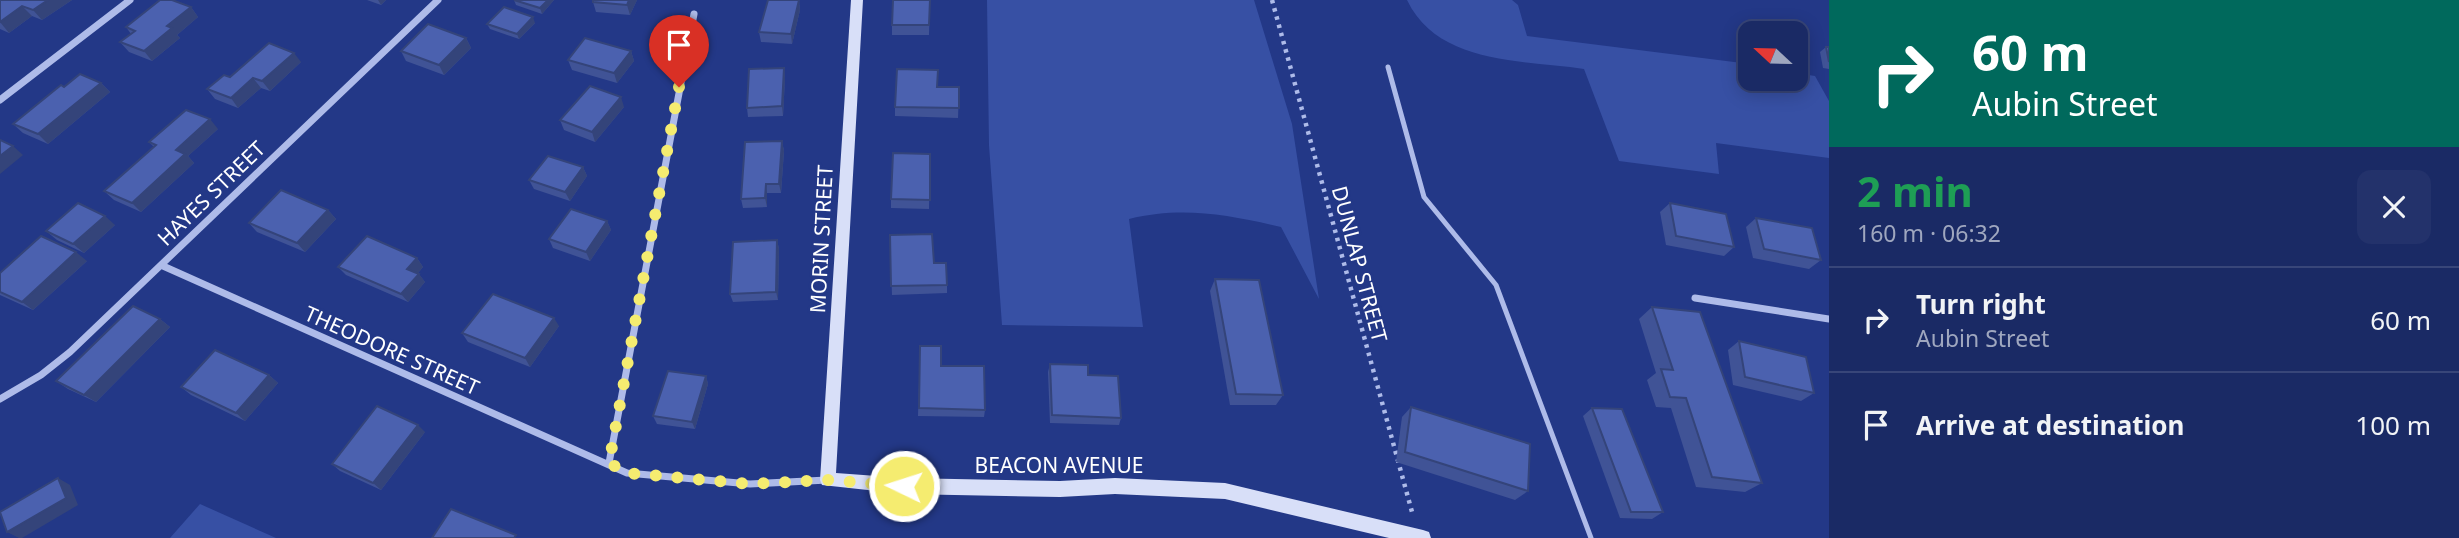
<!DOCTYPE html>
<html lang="en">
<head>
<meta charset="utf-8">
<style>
  :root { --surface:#1a2a65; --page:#23326b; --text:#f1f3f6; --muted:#9fa7bf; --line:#384679 }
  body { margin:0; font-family:"Noto Sans",sans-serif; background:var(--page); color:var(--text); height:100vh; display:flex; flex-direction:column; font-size:26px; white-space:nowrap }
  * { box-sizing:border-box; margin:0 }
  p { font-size:23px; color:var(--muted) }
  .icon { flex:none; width:38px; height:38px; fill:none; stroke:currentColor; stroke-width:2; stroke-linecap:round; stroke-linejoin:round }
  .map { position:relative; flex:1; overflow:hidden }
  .side { display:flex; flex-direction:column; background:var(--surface); width:630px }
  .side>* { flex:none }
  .hud { background:#00695c; color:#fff; overflow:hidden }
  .needle { width:46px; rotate:292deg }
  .fabs { position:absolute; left:1738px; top:21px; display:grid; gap:14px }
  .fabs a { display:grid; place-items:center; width:70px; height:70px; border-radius:14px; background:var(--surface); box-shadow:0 4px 18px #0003,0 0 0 2px var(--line); font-size:35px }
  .pin { position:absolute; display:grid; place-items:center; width:60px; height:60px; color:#fff; margin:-72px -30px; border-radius:50% 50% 50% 0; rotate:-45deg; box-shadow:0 0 7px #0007 }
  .pin .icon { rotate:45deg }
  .me { position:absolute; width:77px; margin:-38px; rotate:274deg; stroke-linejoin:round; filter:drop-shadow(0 0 5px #0008) }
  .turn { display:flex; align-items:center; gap:24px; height:147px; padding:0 28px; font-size:32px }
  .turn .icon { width:91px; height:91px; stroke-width:2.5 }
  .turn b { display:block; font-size:49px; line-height:60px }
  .round { display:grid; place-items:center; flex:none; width:74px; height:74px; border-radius:14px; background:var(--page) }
  .summary { display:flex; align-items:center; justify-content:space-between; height:119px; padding:0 28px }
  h1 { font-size:42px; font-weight:700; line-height:52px; color:#1e9e55 }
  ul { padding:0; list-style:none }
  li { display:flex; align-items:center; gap:21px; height:105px; padding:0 28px; border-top:2px solid var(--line) }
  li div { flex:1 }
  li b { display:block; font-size:26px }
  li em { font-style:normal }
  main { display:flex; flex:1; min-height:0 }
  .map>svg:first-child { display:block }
  .green { fill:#3750a4 }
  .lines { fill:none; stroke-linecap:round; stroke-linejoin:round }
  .path { stroke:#aebbe9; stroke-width:4.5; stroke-dasharray:3.5 5; stroke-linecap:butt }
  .lane { stroke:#aebbe9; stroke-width:5 }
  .street { stroke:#aebbe9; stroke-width:7 }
  .secondary { fill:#d8dff8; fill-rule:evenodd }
  .wall { fill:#405396 }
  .shaded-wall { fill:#34447a }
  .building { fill:#4b61af; stroke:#34447a; stroke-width:2 }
  .route { stroke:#f5ec70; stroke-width:12; stroke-dasharray:0 21.6 }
  .labels { text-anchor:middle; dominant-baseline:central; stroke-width:5; stroke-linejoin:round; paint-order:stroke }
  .street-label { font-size:21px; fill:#fff; stroke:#233887 }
</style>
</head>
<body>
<main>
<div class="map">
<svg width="1829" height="538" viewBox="0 0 1829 538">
  <rect width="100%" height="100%" fill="#233887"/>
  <g class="green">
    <path d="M 987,0 L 1254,0 L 1292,124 L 1319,299 L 1281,227 C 1228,215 1183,206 1129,219 L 1143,327 L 1002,325 L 989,145 Z"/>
    <path d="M 1407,0 L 1512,0 L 1518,5 L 1527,36 L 1750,64 L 1750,79 L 1796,79 L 1796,73 L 1815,76 L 1829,101 L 1829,158 L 1716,143 L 1719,174 L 1619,161 L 1584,69 C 1524,60 1438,65 1407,0 Z"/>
    <path d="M 200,504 L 276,538 L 170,538 Z"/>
  </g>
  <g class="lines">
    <path class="path" d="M 1272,0 L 1412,512"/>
    <path class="lane" d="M 1388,67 L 1424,197 L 1496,285 L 1591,538"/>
    <g class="street">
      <path d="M 0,100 L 130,0"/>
      <path d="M 163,266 L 627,473 L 750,484 L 827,480"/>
      <path d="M 1695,298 L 1829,319"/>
      <path d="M 0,399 L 41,375 L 70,352 L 438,0"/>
      <path d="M 609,463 L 694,14"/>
    </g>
    <path class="secondary" d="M 851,0 L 863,0 L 836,473 L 904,478 L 1060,481 L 1115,478 L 1225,483 L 1423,530 L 1429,532 L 1431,538 L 1389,538 L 1225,499 L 1115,494 L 1060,497 L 904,494 L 822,485 L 820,480 Z"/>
  </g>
  <g class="wall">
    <path d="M 0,0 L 72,0 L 42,20 L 32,16 L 9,33 L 0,29 Z"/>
    <path d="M 367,0 L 386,0 L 381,5 Z"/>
    <path d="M 514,0 L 554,0 L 542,14 L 516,5 Z"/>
    <path d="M 637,0 L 630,15 L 596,12 L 593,2 Z"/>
    <path d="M 799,0 L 800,10 L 792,44 L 761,42 L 759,32 Z"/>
    <path d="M 930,0 L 929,35 L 892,35 L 892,25 Z"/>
    <path d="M 191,7 L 198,17 L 177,35 L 180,38 L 152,61 L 129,52 L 120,42 L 131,34 L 126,27 Z"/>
    <path d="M 535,23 L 519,39 L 490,29 L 487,24 Z"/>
    <path d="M 466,38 L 471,48 L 444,75 L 406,61 L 401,51 Z"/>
    <path d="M 1826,47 L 1829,47 L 1829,69 L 1823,68 L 1820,52 Z"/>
    <path d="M 631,51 L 634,61 L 617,83 L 572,70 L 568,60 Z"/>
    <path d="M 301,62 L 270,91 L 261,88 L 238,108 L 215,99 L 207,89 L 230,77 Z"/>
    <path d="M 784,68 L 785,78 L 783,116 L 748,117 L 747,108 Z"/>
    <path d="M 101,83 L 110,92 L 48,144 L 23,133 L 13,124 L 64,87 Z"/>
    <path d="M 937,87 L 959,87 L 958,118 L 895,116 L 895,107 Z"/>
    <path d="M 624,107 L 595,142 L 564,130 L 560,120 Z"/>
    <path d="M 218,129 L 188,156 L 194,163 L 141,212 L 114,200 L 104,191 L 154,147 L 149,142 Z"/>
    <path d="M 782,141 L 784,151 L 781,193 L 767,193 L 767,207 L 743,208 L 741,199 Z"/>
    <path d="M 930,154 L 929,209 L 891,208 L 891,199 Z"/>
    <path d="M 583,167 L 587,176 L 570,201 L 534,189 L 529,180 Z"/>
    <path d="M 1670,203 L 1734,247 L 1724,256 L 1666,245 L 1660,212 Z"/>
    <path d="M 328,210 L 336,219 L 305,252 L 257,232 L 249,223 Z"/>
    <path d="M 1756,218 L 1821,260 L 1809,269 L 1753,258 L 1746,227 Z"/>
    <path d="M 607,221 L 611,230 L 590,261 L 553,248 L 549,239 Z"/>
    <path d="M 115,225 L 84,253 L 57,240 L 46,231 Z"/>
    <path d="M 890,235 L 947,285 L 947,293 L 892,295 Z"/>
    <path d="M 777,240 L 779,249 L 778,300 L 733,302 L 730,294 Z"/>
    <path d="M 417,258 L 423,267 L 418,273 L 425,282 L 408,302 L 346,275 L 338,267 Z"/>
    <path d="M 87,261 L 33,310 L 0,295 L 0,273 Z"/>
    <path d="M 1215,279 L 1283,395 L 1276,405 L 1230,405 L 1210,291 Z"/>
    <path d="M 1652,307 L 1762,483 L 1745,492 L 1696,487 L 1671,408 L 1656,407 L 1647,380 L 1656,373 L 1639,319 Z"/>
    <path d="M 160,319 L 170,327 L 96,402 L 68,389 L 56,381 Z"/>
    <path d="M 559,326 L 530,367 L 468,342 L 462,333 Z"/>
    <path d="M 1739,341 L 1814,393 L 1801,401 L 1733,385 L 1728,350 Z"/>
    <path d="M 920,346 L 985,410 L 984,417 L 918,416 Z"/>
    <path d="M 1050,364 L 1121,418 L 1119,425 L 1050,423 L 1048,372 Z"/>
    <path d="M 269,375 L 278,383 L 245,421 L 191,395 L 181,387 Z"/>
    <path d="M 706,376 L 708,384 L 695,429 L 657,424 L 653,416 Z"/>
    <path d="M 1411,407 L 1528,491 L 1515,500 L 1396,462 L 1402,417 Z"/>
    <path d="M 1592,408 L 1663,512 L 1652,519 L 1620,518 L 1583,416 Z"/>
    <path d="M 425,432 L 381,490 L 340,471 L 332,464 Z"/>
  </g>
  <g class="shaded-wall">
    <path d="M 48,0 L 72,0 L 42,20 L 33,10 Z"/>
    <path d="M 378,0 L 386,0 L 381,5 Z"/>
    <path d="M 548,0 L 554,0 L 542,14 L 540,8 Z"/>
    <path d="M 629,0 L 637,0 L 630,15 L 627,5 Z"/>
    <path d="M 799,0 L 800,10 L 792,44 L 791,34 Z"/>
    <path d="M 22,6 L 32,16 L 9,33 L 0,22 Z"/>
    <path d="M 191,7 L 198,17 L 177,35 L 180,38 L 152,61 L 144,51 L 167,26 Z"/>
    <path d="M 533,17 L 535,23 L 519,39 L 517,34 Z"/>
    <path d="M 466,38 L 471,48 L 444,75 L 439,65 Z"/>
    <path d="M 631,51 L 634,61 L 617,83 L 614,73 Z"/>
    <path d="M 294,53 L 301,62 L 270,91 L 262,81 Z"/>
    <path d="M 784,68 L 785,78 L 783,116 L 782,106 Z"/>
    <path d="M 253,78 L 261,88 L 238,108 L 231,98 Z"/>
    <path d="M 101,83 L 110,92 L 48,144 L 38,134 Z"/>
    <path d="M 621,97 L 624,107 L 595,142 L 592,132 Z"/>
    <path d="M 210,119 L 218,129 L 188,156 L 194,163 L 141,212 L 132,203 L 176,150 Z"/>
    <path d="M 782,141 L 784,151 L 781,193 L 779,184 Z"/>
    <path d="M 13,146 L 23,155 L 0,174 L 0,156 Z"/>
    <path d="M 583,167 L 587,176 L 570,201 L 565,192 Z"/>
    <path d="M 766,184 L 767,193 L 767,207 L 765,198 Z"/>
    <path d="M 328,210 L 336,219 L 305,252 L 297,243 Z"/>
    <path d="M 105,216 L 115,225 L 84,253 L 73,244 Z"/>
    <path d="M 607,221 L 611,230 L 590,261 L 586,252 Z"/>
    <path d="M 777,240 L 779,249 L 778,300 L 776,292 Z"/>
    <path d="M 76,252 L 87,261 L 33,310 L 22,302 Z"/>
    <path d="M 417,258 L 423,267 L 414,278 L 407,269 Z"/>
    <path d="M 419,274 L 425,282 L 408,302 L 401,294 Z"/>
    <path d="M 554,318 L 559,326 L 530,367 L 525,358 Z"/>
    <path d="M 160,319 L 170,327 L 96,402 L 84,395 Z"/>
    <path d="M 269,375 L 278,383 L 245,421 L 236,413 Z"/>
    <path d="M 706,376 L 708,384 L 695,429 L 692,422 Z"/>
    <path d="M 418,425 L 425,432 L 381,490 L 373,483 Z"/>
    <path d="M 58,478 L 70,485 L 78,505 L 22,538 L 19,538 L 7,532 Z"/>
  </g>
  <g class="building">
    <path d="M 0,0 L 48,0 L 33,10 L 22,6 L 0,22 Z"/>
    <path d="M 160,0 L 172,0 L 191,7 L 167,26 L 172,28 L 144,51 L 120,42 L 135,31 L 126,27 Z"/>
    <path d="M 514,0 L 548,0 L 540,8 Z"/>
    <path d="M 593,0 L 629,0 L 627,5 L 593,2 Z"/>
    <path d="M 768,0 L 799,0 L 791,34 L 759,32 Z"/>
    <path d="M 893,0 L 930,0 L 929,25 L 892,25 Z"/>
    <path d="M 504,7 L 533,17 L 517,34 L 487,24 Z"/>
    <path d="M 428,24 L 466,38 L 439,65 L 401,51 Z"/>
    <path d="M 585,38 L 631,51 L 614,73 L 568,60 Z"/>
    <path d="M 269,43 L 294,53 L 262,81 L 253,78 L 231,98 L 207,89 L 224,75 L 230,77 Z"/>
    <path d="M 1826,47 L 1829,47 L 1829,62 Z"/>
    <path d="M 784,68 L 782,106 L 747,108 L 749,69 Z"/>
    <path d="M 897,69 L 938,70 L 937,87 L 959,87 L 959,108 L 895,107 Z"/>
    <path d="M 80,74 L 101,83 L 38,134 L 13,124 L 61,85 L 64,87 Z"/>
    <path d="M 590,86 L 621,97 L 592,132 L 560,120 Z"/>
    <path d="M 186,110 L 210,119 L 176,150 L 185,154 L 132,203 L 104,191 L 156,145 L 149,142 Z"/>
    <path d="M 0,140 L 13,146 L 0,156 Z"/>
    <path d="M 782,141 L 779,184 L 766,184 L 765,198 L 741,199 L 745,142 Z"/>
    <path d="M 893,153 L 930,154 L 930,200 L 891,199 Z"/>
    <path d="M 548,156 L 583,167 L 565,192 L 529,180 Z"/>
    <path d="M 281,190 L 328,210 L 297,243 L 249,223 Z"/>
    <path d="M 78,203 L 105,216 L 73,244 L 46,231 Z"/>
    <path d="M 1670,203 L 1726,214 L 1734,247 L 1676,236 Z"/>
    <path d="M 571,209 L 607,221 L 586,252 L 549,239 Z"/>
    <path d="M 1756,218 L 1812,228 L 1821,260 L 1764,249 Z"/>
    <path d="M 932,234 L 934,263 L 946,263 L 947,285 L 891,286 L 890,235 Z"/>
    <path d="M 41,236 L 76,252 L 22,302 L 0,292 L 0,273 Z"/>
    <path d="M 367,236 L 417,258 L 407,269 L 419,274 L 401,294 L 338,267 Z"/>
    <path d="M 777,240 L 776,292 L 730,294 L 733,242 Z"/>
    <path d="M 1215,279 L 1259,280 L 1283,395 L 1236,394 Z"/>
    <path d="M 493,294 L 554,318 L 525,358 L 462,333 Z"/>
    <path d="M 133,306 L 160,319 L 84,395 L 56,381 Z"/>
    <path d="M 1652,307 L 1700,312 L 1762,483 L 1712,477 L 1686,398 L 1670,397 L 1661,369 L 1673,370 Z"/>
    <path d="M 1739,341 L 1806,357 L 1814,393 L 1745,377 Z"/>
    <path d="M 920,346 L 941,346 L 941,366 L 984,366 L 985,410 L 919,408 Z"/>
    <path d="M 215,350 L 269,375 L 236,413 L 181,387 Z"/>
    <path d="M 1050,364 L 1088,365 L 1088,375 L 1118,376 L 1121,418 L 1052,415 Z"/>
    <path d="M 668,371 L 706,376 L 692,422 L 653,416 Z"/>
    <path d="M 377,406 L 418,425 L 373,483 L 332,464 Z"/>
    <path d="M 1411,407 L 1530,444 L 1528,491 L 1405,452 Z"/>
    <path d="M 1592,408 L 1622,409 L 1663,512 L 1631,512 Z"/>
    <path d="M 58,478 L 66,498 L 7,532 L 0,512 Z"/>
    <path d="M 451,509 L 516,535 L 514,538 L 432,538 Z"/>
  </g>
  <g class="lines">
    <path class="route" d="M 679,87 L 609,463 L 627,473 L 750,484 L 828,480 L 904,486"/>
  </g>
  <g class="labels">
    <g class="street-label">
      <text transform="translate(211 193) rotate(-44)">HAYES STREET</text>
      <text transform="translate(821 239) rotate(-87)">MORIN STREET</text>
      <text transform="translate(1360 264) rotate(75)">DUNLAP STREET</text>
      <text transform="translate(392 350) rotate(24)">THEODORE STREET</text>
      <text x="1059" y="465">BEACON AVENUE</text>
    </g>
  </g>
</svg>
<div class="fabs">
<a><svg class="needle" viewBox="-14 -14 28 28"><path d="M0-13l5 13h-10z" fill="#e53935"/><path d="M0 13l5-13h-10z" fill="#9fa7bf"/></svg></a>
</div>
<div class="pin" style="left:679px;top:87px;background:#d93025"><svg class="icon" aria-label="arrive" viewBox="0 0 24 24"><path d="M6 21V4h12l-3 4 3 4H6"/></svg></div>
<svg class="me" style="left:904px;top:486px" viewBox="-20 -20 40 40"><circle r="17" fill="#f5ec70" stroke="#fff" stroke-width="3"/><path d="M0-11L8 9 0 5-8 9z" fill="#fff"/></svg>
</div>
<section class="side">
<div class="hud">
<div class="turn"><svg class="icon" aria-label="right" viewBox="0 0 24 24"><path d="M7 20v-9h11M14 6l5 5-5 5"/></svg><div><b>60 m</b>Aubin Street</div></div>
</div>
<div class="summary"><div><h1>2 min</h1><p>160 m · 06:32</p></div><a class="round"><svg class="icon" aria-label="close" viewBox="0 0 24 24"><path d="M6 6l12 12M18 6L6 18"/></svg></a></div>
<ul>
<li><svg class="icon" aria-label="right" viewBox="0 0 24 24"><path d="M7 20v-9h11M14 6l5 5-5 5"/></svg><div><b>Turn right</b><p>Aubin Street</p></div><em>60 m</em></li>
<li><svg class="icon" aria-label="arrive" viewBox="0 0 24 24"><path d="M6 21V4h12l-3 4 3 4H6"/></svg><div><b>Arrive at destination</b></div><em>100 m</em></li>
</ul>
</section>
</main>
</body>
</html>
